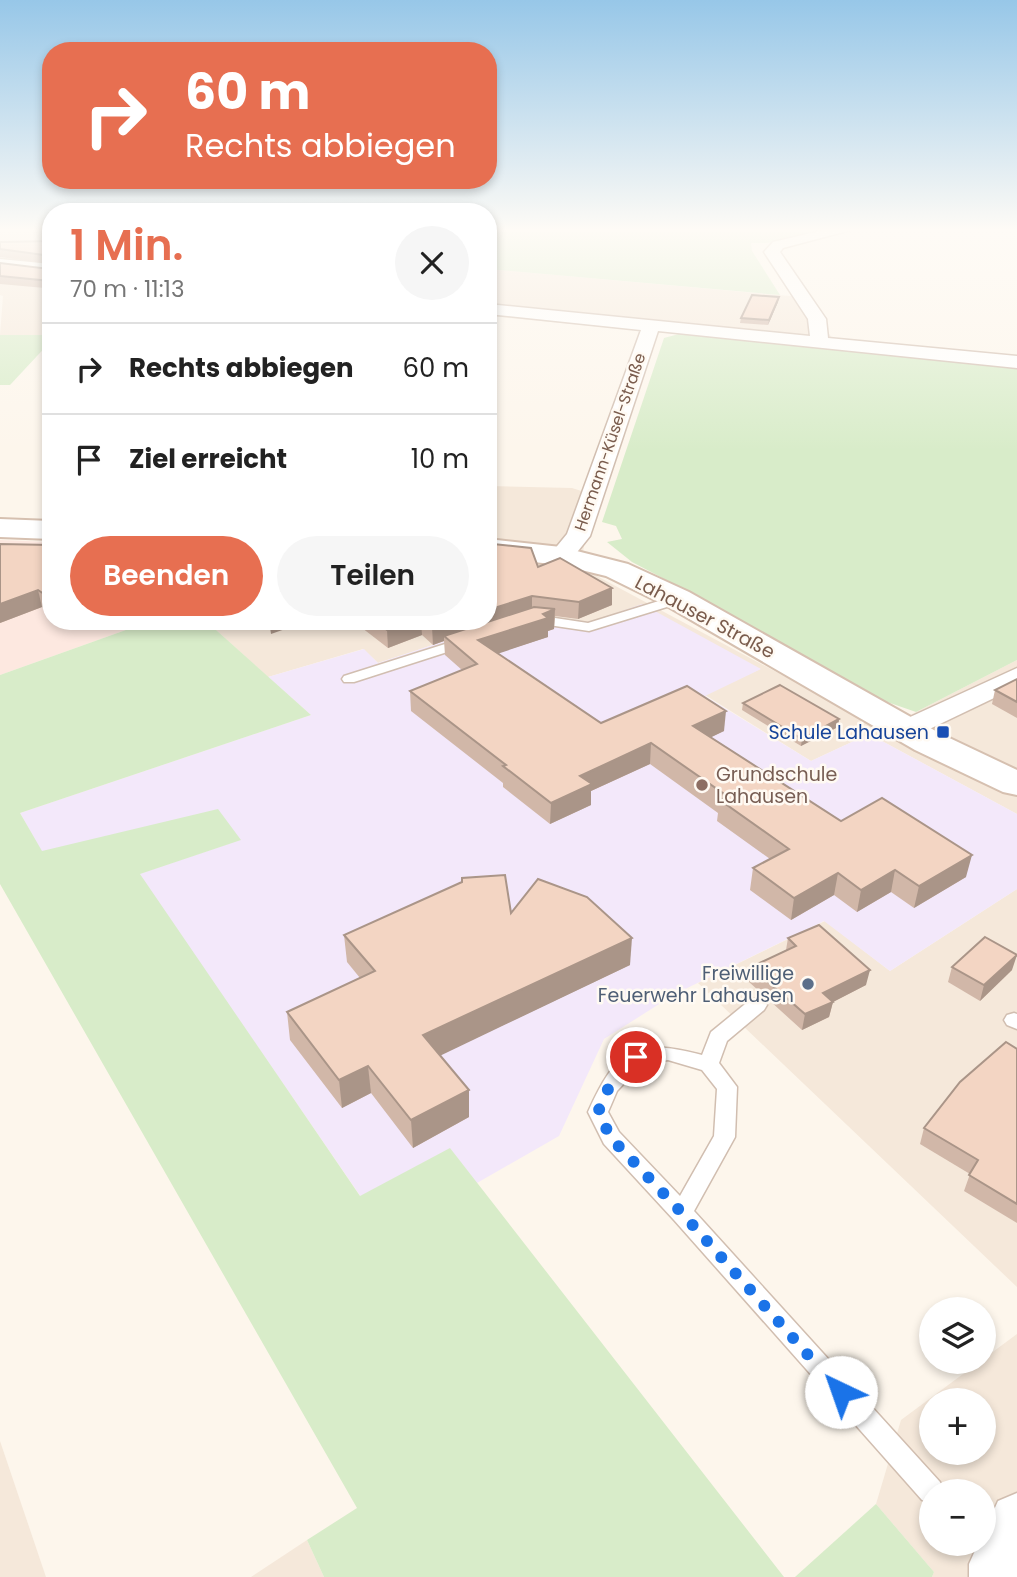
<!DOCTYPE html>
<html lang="de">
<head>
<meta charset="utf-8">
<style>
  :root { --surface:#fff; --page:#f6f6f6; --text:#222; --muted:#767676; --line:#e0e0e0; --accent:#e76f51 }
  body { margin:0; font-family:Poppins,sans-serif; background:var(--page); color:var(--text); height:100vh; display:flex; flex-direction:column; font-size:26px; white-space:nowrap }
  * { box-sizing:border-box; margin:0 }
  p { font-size:23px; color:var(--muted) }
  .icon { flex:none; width:38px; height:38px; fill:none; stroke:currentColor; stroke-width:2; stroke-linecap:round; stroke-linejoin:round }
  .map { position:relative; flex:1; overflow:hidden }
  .sheet { position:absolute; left:42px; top:203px; width:455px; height:427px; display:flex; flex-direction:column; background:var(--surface); border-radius:28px; box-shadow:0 4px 10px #0003 }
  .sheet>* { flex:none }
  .guide { position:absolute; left:42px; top:42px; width:455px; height:147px; border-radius:28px; box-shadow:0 4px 10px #0003; background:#e76f51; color:#fff; overflow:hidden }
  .tools { position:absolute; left:919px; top:1297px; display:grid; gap:14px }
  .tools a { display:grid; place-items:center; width:77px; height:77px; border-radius:50%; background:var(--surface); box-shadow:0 4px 10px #0003; font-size:35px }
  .pin { position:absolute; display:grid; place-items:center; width:60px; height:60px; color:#fff; margin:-30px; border:4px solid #fff; border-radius:50%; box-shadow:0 2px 7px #0007 }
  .me { position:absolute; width:77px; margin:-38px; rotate:318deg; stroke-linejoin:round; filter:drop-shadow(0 0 5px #0008) }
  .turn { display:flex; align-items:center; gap:24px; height:147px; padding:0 28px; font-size:32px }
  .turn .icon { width:91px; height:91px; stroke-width:2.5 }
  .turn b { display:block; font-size:49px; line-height:60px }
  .round { display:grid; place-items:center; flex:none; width:74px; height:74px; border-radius:37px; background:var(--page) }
  .summary { display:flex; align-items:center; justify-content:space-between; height:119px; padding:0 28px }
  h1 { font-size:42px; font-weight:600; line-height:52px; color:var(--accent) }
  .action { display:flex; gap:14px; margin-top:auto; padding:14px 28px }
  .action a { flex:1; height:80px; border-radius:42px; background:var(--accent); color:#fff; font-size:28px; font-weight:600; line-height:80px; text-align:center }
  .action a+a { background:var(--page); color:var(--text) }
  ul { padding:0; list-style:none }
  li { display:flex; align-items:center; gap:21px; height:91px; padding:0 28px; border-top:2px solid var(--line) }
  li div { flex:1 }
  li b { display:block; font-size:26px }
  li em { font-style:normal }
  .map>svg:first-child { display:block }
  .residential { fill:#f5e8da; fill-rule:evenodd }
  .commercial { fill:#fde8e0 }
  .education { fill:#f3e8fa }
  .green { fill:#d8ecc9 }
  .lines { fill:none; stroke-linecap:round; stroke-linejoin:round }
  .lane-casing { stroke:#d1beb0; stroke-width:3 }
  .street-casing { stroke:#d1beb0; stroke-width:3 }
  .secondary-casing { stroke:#d6c0b0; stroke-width:4 }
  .lane { fill:#fff; fill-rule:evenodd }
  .street { fill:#fff; fill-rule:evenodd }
  .secondary { fill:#fff; fill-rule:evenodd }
  .wall { fill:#d1b7a8 }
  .shaded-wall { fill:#aa9588 }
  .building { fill:#f3d5c3; stroke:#aa9588; stroke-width:2 }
  .route { stroke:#1a73e8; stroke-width:12; stroke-dasharray:0 21.6 }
  .transit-dot { fill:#1a4fb4; stroke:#fffaf3; stroke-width:2.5 }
  .education-dot { fill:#8d6e63; stroke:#fffaf3; stroke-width:2.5 }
  .service-dot { fill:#5c6f8a; stroke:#fffaf3; stroke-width:2.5 }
  .labels { text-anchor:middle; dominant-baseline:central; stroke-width:5; stroke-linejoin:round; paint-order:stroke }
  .far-street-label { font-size:16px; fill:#7a5c4d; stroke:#fffaf3 }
  .street-label { font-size:19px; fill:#7a5c4d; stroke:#fffaf3 }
  .transit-label { font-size:19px; fill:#164399; stroke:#fffaf3; text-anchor:end }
  .education-label { font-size:19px; fill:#785e54; stroke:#fffaf3; text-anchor:start }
  .service-label { font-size:19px; fill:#4e5e75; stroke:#fffaf3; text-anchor:end }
</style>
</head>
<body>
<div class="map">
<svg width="1017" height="1577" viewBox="0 0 1017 1577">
  <rect width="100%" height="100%" fill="#fdf6ec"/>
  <g class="residential">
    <path d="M 0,230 L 51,230 L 51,335 L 0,335 L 3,296 L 0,295 Z"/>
    <path d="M 488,269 L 801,297 L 833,339 L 825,348 L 488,316 Z"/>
    <path d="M 488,486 L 572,488 L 594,495 L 580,567 L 883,729 L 1017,660 L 1017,814 L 869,734 L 811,761 L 705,695 L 760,669 L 588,623 L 527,614 L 378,663 L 363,649 L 268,677 L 206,621 L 488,621 Z"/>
    <path d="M 1017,889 L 1017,1287 L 698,983 L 825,921 L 890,971 Z"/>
    <path d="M 1017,1334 L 1017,1577 L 932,1577 L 934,1572 L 876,1504 L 901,1420 ZM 931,1400 L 984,1400 L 984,1452 L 931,1452 ZM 931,1491 L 984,1491 L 984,1544 L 931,1544 Z"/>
    <path d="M 0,1441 L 46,1577 L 0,1577 Z"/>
    <path d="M 307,1540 L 324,1577 L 251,1577 Z"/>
  </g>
  <path class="commercial" d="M 0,540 L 51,542 L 51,621 L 151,621 L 0,675 Z"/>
  <path class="education" d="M 642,604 L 761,669 L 705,696 L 811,761 L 869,734 L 1017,814 L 1017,889 L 890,971 L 824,921 L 675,994 L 604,1039 L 559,1136 L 477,1183 L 450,1149 L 361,1197 L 139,874 L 240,840 L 111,836 L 42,852 L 20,813 L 311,715 L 268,677 L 364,649 L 378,663 L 527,614 L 588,623 Z"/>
  <g class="green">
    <path d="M 488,230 L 827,230 L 767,243 L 751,243 L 752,251 L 780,295 L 488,269 Z"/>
    <path d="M 679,334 L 1017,367 L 1017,660 L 916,712 L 870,696 L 716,606 L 632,562 L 607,542 L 622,539 L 616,526 L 602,522 L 664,338 Z"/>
    <path d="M 0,335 L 51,335 L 51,341 L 10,385 L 0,385 Z"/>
    <path d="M 151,621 L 206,621 L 311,715 L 20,813 L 42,851 L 218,809 L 241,840 L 140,874 L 360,1196 L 450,1148 L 784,1577 L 324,1577 L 307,1540 L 357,1508 L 0,884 L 0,675 Z"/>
    <path d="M 876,1504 L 934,1572 L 932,1577 L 795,1577 Z"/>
  </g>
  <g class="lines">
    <defs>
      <g id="lane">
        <path d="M 678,595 L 684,599 L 683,602 L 589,631 L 535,623 L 528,619 L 535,615 L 588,623 Z"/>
        <path d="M 464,638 L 471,642 L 469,645 L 354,682 L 344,682 L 342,679 L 344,676 Z"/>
        <path d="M 757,998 L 764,1000 L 767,1005 L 764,1010 L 727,1041 L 719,1063 L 737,1087 L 735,1137 L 694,1211 L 940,1482 L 944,1491 L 931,1491 L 931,1504 L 922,1500 L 674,1220 L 604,1144 L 588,1112 C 616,1049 635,1037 702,1055 L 711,1032 L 750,1000 ZM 668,1060 L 702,1070 L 717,1089 L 714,1136 L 680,1196 L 619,1132 L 608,1112 L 617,1091 L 642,1064 Z"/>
        <path d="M 1014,1013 L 1017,1014 L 1017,1029 L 1007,1025 L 1004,1020 L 1007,1015 Z"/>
      </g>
      <g id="street">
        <path d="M 824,230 L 851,230 L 783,248 L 780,252 L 826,319 L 828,338 L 1017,356 L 1017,368 L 658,331 L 590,536 L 570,561 L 552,561 L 549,556 L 567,534 L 641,330 L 488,314 L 488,304 L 810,336 L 808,319 L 764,252 L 773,242 Z"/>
        <path d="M 0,259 L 51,264 L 51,274 L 0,269 Z"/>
        <path d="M 1017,668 L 1017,687 L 917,735 L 907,738 L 897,735 L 892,729 L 897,723 Z"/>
        <path d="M 1017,1493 L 1017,1577 L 969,1577 L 969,1564 L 978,1544 L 984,1544 L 984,1532 L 998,1501 Z"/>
      </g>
      <g id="secondary">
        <path d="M 0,519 L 51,521 L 51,539 L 0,537 Z"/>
        <path d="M 488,539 L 561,547 L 628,564 L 689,592 L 941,734 L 1017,770 L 1017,795 L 1003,792 L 915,750 L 667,606 L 606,576 L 561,565 L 488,557 Z"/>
      </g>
    </defs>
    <use href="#lane" class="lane-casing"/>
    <use href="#street" class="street-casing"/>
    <use href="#secondary" class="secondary-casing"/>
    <use href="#lane" class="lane"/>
    <use href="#street" class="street"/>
    <use href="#secondary" class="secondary"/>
  </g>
  <g class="wall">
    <path d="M 51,241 L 51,292 L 46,292 L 45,288 L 0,284 L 0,263 L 49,269 L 50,264 L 0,257 L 0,242 Z"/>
    <path d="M 779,297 L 778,302 L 768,325 L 740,323 L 741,318 Z"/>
    <path d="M 0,544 L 51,545 L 51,614 L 42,607 L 0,623 Z"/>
    <path d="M 538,567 L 612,588 L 612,605 L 578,619 L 555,616 L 554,629 L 548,631 L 548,637 L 498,653 L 601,723 L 724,731 L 711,737 L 841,821 L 966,877 L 914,908 L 891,892 L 857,912 L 834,895 L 791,920 L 750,890 L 753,868 L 770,859 L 717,821 L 718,813 L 650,764 L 591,791 L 591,805 L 550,824 L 503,787 L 503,783 L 411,711 L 410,691 L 462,670 L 445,655 L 444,641 L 433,645 L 422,635 L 388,648 L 353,621 L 488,621 Z"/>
    <path d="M 1017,679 L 1017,718 L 992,704 L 995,690 Z"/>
    <path d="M 743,703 L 839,719 L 838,727 L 801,746 L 742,710 Z"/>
    <path d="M 511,913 L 630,965 L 440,1055 L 469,1090 L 469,1117 L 413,1148 L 371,1093 L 342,1108 L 290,1040 L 287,1012 L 360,978 L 347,962 L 344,935 Z"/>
    <path d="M 788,938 L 866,985 L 833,1002 L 829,1017 L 802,1030 L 749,982 L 751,967 L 786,950 Z"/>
    <path d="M 952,967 L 1012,970 L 980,1001 L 948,982 Z"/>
    <path d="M 1017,1049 L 1017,1223 L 964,1191 L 970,1174 L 920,1144 L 924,1128 Z"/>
  </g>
  <g class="shaded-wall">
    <path d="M 779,297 L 778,302 L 768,325 L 769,320 Z"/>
    <path d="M 612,588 L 612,605 L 578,619 L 579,602 Z"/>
    <path d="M 38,590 L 42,607 L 0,623 L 0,604 Z"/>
    <path d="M 51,591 L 51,614 L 47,596 Z"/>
    <path d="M 532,596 L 532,612 L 444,636 L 444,641 L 433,645 L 432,627 L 452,621 L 488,621 L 488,610 Z"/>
    <path d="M 555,609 L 554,629 L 548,631 L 548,637 L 479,660 L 478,640 Z"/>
    <path d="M 269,621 L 308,621 L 271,634 Z"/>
    <path d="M 412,621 L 421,621 L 422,635 L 388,648 L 387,630 Z"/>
    <path d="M 726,711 L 724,731 L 691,747 L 693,726 Z"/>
    <path d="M 839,719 L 838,727 L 801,746 L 802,739 Z"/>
    <path d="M 651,743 L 650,764 L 591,791 L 591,805 L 550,824 L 551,803 L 580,776 Z"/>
    <path d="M 972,855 L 966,877 L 914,908 L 919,886 Z"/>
    <path d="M 895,870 L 891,892 L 857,912 L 861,890 Z"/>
    <path d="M 838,873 L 834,895 L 791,920 L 794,898 Z"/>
    <path d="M 632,938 L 630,965 L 425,1063 L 423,1035 Z"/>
    <path d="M 1017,955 L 1012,970 L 980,1001 L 984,985 Z"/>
    <path d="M 870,970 L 866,985 L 833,1002 L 829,1017 L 802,1030 L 805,1014 L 823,993 Z"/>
    <path d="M 368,1066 L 371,1093 L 342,1108 L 339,1080 Z"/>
    <path d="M 469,1090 L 469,1117 L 413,1148 L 411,1120 Z"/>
  </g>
  <g class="building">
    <path d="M 51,241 L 51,256 L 0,249 L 0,242 Z"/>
    <path d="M 51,262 L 51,284 L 44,284 L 50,281 L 0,276 L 0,263 L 49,269 Z"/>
    <path d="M 752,295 L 779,297 L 769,320 L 741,318 Z"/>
    <path d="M 0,544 L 51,545 L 51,591 L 47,596 L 38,590 L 0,604 Z"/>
    <path d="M 493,544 L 531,548 L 538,567 L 560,558 L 612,588 L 579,602 L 532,596 L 488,610 L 488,546 Z"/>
    <path d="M 534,607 L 555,609 L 543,614 L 548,618 L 478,640 L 601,723 L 687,686 L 726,711 L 693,726 L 841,821 L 882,798 L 972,855 L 919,886 L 895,870 L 861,890 L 838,873 L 794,898 L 753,868 L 789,849 L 720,800 L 727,796 L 651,743 L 580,776 L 592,784 L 551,803 L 503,766 L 506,765 L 410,691 L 477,664 L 444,636 Z"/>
    <path d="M 374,621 L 412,621 L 387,630 Z"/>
    <path d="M 425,621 L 452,621 L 432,627 Z"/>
    <path d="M 1017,679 L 1017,702 L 995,690 Z"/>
    <path d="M 780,685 L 839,719 L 802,739 L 743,703 Z"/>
    <path d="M 505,875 L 511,913 L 538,879 L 587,897 L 632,938 L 423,1035 L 469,1090 L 411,1120 L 368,1066 L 339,1080 L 287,1012 L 375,971 L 344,935 L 462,882 L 462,878 Z"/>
    <path d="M 819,925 L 870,970 L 823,993 L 833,1002 L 805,1014 L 751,967 L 796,946 L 788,938 Z"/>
    <path d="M 985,937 L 1017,955 L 984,985 L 952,967 Z"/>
    <path d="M 1006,1042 L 1017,1049 L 1017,1204 L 969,1175 L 978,1160 L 924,1128 L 960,1082 Z"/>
  </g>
  <linearGradient id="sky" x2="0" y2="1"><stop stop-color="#97c7e8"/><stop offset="0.51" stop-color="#fefbf6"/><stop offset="1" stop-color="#fefbf6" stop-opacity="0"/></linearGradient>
  <rect width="1017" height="451" fill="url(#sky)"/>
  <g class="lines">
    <path class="route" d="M 636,1057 L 609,1087 L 598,1112 L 611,1138 L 682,1213 L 841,1392"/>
  </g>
  <rect class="transit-dot" x="936" y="725" width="14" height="14" rx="3.5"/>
  <circle class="education-dot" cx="702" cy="785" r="7"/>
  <circle class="service-dot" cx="808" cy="984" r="7"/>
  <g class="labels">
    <g class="far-street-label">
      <text transform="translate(610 442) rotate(-71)">Hermann-Küsel-Straße</text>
    </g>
    <g class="street-label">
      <text transform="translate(705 617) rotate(28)">Lahauser Straße</text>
    </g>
    <g class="transit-label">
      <text x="929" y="732">Schule Lahausen</text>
    </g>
    <g class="education-label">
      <text x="716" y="774">Grundschule<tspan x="716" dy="22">Lahausen</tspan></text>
    </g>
    <g class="service-label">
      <text x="794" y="973">Freiwillige<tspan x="794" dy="22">Feuerwehr Lahausen</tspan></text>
    </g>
  </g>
</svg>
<div class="tools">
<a><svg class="icon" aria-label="layers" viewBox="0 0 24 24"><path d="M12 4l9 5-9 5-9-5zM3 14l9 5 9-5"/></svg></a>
<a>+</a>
<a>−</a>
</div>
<div class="pin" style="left:636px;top:1057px;background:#d93025"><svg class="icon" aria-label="arrive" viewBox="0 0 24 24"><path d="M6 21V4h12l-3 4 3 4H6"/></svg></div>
<svg class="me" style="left:841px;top:1392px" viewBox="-20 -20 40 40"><circle r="19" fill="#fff"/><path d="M0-13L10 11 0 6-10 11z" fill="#1a73e8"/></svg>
<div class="guide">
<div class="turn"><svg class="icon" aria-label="right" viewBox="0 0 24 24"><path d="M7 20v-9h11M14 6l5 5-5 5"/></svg><div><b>60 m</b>Rechts abbiegen</div></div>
</div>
<section class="sheet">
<div class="summary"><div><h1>1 Min.</h1><p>70 m · 11:13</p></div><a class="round"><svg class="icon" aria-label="close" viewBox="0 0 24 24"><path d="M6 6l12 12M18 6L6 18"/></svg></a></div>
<ul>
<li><svg class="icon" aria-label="right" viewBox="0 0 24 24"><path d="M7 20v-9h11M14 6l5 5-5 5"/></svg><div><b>Rechts abbiegen</b></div><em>60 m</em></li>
<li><svg class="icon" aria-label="arrive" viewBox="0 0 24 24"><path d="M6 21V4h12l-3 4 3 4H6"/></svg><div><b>Ziel erreicht</b></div><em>10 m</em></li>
</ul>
<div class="action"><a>Beenden</a><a>Teilen</a></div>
</section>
</div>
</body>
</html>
